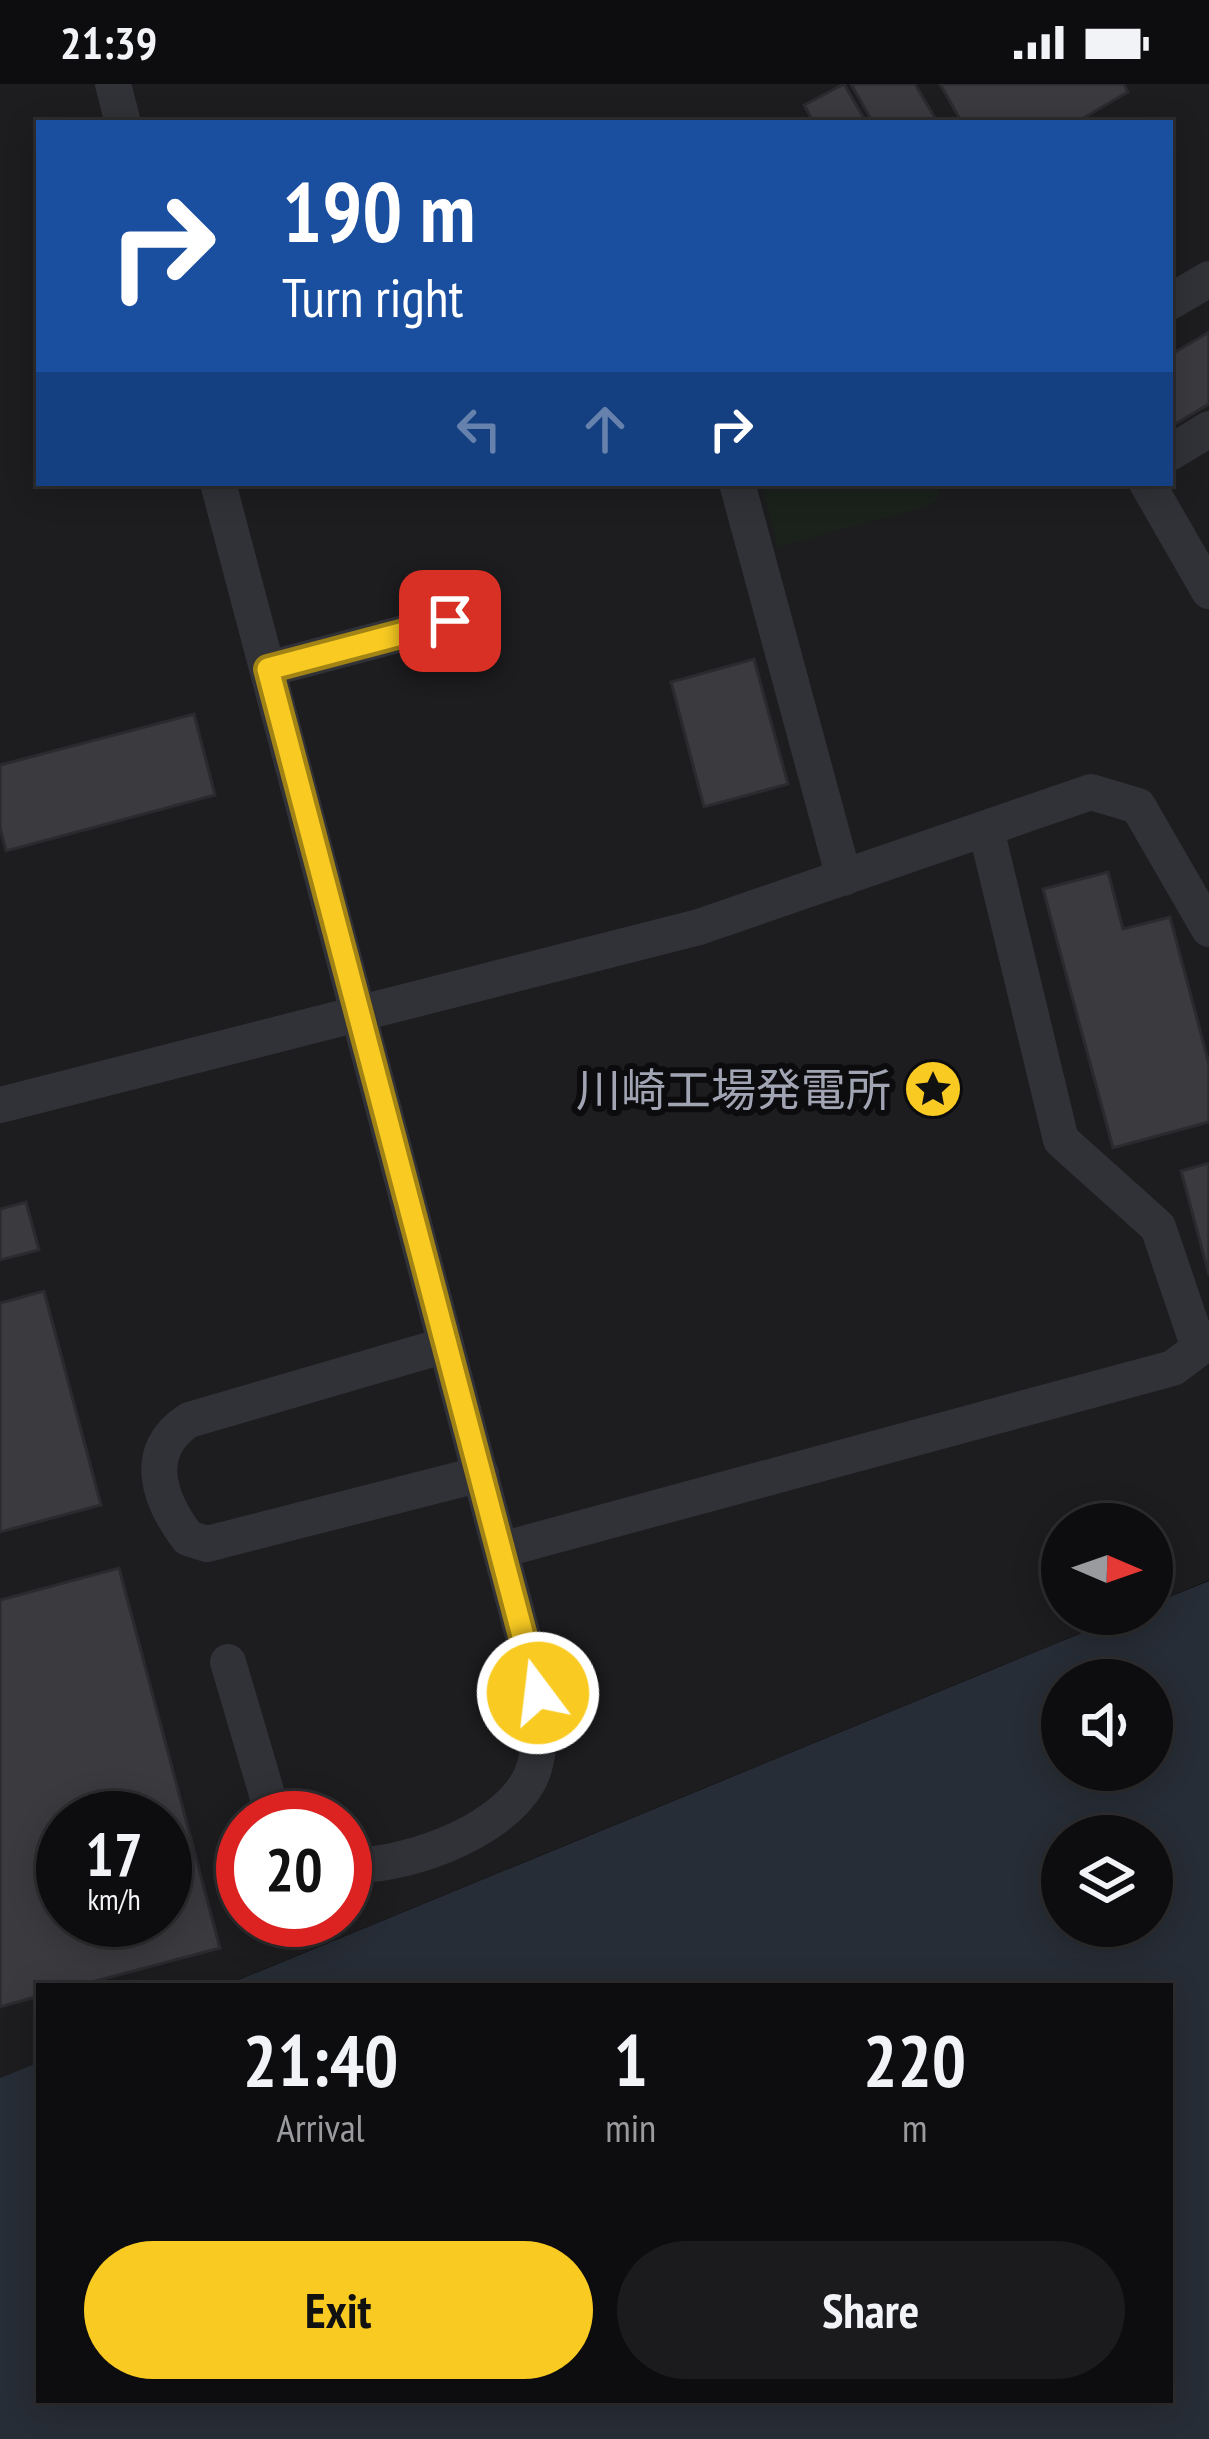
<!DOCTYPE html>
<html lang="en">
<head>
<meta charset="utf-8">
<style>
  :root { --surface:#0d0c0e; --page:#1b1a1c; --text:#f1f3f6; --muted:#9a9b9e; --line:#2d2c2e; --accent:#f9cb22 }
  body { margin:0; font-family:"PT Sans Narrow","Noto Sans JP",sans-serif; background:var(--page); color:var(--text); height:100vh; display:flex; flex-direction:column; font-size:45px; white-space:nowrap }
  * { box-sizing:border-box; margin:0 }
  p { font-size:39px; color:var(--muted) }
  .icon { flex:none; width:66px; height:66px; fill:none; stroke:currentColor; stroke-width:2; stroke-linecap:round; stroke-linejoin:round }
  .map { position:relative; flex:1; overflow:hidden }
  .details { position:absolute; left:36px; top:1899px; width:1137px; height:420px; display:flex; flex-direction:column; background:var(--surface); border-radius:0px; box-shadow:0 6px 30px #0003,0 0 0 3px var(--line) }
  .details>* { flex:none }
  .banner { position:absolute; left:36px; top:36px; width:1137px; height:366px; border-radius:0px; box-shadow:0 6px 30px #0003,0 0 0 3px var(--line); background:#1a4fa0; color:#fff; overflow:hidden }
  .needle { width:78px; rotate:92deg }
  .tools { position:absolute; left:1041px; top:1419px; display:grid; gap:24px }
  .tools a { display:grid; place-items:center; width:132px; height:132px; border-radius:50%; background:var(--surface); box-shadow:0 6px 30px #0003,0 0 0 3px var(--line); font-size:60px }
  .speed { position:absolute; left:36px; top:1707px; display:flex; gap:24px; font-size:60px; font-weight:700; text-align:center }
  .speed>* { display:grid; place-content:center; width:156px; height:156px; border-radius:50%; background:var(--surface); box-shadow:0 6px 30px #0003,0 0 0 3px var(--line); line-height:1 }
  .speed small { font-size:30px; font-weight:400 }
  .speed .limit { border:18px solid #d22; background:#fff; color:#111 }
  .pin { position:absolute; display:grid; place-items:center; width:102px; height:102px; color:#fff; margin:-51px; border-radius:24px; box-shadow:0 6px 18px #0006 }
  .me { position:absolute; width:132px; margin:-66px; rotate:345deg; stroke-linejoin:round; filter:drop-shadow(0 0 9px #0008) }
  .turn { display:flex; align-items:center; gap:42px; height:252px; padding:0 48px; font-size:54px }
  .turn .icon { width:156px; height:156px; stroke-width:2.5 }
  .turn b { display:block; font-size:84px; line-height:102px }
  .lanes { display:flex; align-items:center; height:114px; padding:0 48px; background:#0003; justify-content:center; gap:60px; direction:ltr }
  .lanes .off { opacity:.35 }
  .eta { display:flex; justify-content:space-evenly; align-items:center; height:204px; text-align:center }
  .eta b { font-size:72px; font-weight:800; line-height:84px }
  .button { display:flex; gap:24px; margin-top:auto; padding:24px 48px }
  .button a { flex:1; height:138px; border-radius:72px; background:var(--accent); color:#111; font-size:48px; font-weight:800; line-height:138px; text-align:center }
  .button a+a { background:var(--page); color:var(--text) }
  .status { display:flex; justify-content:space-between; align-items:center; height:84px; padding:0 60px; background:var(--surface); direction:ltr }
  .status svg { height:33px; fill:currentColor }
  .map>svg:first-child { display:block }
  .built { fill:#1d1c1f; fill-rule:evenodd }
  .green { fill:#1b221c }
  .water { fill:#272d36; fill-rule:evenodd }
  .building { fill:#3a3a3f; stroke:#2b2a2e; stroke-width:3; fill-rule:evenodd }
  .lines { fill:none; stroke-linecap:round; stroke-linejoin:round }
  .minor { stroke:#313237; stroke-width:36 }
  .route-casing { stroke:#a28416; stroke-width:30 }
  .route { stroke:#f9cb22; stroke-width:21 }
  .labels { text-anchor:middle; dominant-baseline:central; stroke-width:12; stroke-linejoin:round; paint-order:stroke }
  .poi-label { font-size:45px; fill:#a1a4b3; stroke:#0c0b0d; text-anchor:end }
</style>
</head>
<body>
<div class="status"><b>21:39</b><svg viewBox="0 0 49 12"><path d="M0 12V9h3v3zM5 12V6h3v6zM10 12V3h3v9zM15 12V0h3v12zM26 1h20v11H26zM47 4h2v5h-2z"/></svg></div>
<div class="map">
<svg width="1209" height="2355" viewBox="0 0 1209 2355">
  <rect width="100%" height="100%" fill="#111012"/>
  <path class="built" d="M 0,0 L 1209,0 L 1209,1496 L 1152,1520 L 1152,1440 L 1062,1440 L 1062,1530 L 1127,1530 L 223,1902 L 39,1902 L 39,1978 L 0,1994 ZM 39,39 L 1170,39 L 1170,399 L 39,399 ZM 63,1734 L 165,1734 L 165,1836 L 63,1836 ZM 243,1734 L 345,1734 L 345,1836 L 243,1836 Z"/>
  <path class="green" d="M 761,399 L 942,399 L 937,416 L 929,422 L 778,463 Z"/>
  <path class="water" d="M 1209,1497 L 1209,2355 L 0,2355 L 0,1994 L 39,1978 L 39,2316 L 1170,2316 L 1170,1902 L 224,1902 L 1128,1530 L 1152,1530 L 1152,1520 ZM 1062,1596 L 1152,1596 L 1152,1686 L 1062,1686 ZM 1062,1752 L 1152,1752 L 1152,1842 L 1062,1842 Z"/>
  <g class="building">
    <path d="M 844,0 L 867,39 L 814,39 L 804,21 Z"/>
    <path d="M 851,0 L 915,0 L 938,39 L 873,39 Z"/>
    <path d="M 940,0 L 1124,0 L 1128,8 L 1075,39 L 962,39 Z"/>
    <path d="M 1209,248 L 1209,320 L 1170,343 L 1170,271 Z"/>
    <path d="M 754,575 L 788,700 L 704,723 L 671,598 Z"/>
    <path d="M 194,630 L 215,711 L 6,767 L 0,744 L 0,681 Z"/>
    <path d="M 1108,788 L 1123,845 L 1170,833 L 1209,980 L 1209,1038 L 1113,1064 L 1043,805 Z"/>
    <path d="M 1209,1079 L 1209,1191 L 1181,1087 Z"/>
    <path d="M 26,1118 L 39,1166 L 0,1176 L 0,1125 Z"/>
    <path d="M 44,1207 L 101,1421 L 0,1448 L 0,1219 Z"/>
    <path d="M 119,1484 L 220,1864 L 77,1902 L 39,1902 L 39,1912 L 0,1923 L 0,1516 ZM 63,1734 L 165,1734 L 165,1836 L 63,1836 Z"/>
  </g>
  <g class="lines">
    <g class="minor">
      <path d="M 113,0 L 123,39"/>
      <path d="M 1170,218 L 1209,195"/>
      <path d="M 1170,369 L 1209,345"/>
      <path d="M 218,399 L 538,1609 C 538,1638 543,1674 527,1700 C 496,1751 402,1784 345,1781"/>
      <path d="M 737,399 L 844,794"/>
      <path d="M 1147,399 L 1209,507"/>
      <path d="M 268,585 L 450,537"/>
      <path d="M 986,745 L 1061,1056 L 1158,1143 L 1199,1264"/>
      <path d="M 0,1021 L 699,843 L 1091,708 L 1138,722 L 1209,845"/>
      <path d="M 446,1261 L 189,1336 C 141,1367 159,1416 188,1454 L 207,1460 L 481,1390"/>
      <path d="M 501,1466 L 1173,1284 L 1209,1257"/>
      <path d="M 228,1578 L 274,1734"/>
    </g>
  </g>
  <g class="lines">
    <defs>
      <path id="route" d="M 450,537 L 268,585 L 538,1609"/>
    </defs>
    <use href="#route" class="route-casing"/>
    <use href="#route" class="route"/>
  </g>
  <defs>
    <symbol id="sight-disc" viewBox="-11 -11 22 22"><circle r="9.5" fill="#f9cb22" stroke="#0c0b0d"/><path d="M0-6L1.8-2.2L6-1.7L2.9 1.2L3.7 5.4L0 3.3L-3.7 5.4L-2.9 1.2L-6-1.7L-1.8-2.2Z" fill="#111"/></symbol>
  </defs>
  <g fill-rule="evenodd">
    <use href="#sight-disc" x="900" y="972" width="66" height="66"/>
  </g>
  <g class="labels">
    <g class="poi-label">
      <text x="891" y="1005">川崎工場発電所</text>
    </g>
  </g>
</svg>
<div class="tools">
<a><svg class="needle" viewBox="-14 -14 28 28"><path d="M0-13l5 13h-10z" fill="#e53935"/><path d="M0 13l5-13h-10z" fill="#9a9b9e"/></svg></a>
<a><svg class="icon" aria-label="sound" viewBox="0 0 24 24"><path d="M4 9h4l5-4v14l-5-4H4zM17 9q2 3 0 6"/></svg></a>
<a><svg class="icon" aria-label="layers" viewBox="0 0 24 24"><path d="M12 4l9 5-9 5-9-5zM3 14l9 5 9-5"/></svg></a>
</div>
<div class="speed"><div>17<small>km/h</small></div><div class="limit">20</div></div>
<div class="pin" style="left:450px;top:537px;background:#d93025"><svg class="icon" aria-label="arrive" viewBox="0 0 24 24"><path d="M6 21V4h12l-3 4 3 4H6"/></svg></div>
<svg class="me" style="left:538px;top:1609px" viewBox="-20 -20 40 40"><circle r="17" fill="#f9cb22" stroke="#fff" stroke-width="3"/><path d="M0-11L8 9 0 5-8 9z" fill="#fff"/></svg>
<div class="banner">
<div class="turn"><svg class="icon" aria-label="right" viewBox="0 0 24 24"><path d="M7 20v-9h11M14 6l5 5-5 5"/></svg><div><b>190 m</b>Turn right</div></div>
<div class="lanes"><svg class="icon off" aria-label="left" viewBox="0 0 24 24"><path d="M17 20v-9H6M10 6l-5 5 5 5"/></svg><svg class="icon off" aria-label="ahead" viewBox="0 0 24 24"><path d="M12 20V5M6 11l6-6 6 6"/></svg><svg class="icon" aria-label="right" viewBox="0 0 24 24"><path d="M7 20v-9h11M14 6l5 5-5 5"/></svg></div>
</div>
<section class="details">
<div class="eta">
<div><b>21:40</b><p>Arrival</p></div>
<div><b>1</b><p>min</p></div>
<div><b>220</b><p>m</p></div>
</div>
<div class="button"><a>Exit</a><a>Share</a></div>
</section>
</div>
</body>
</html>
